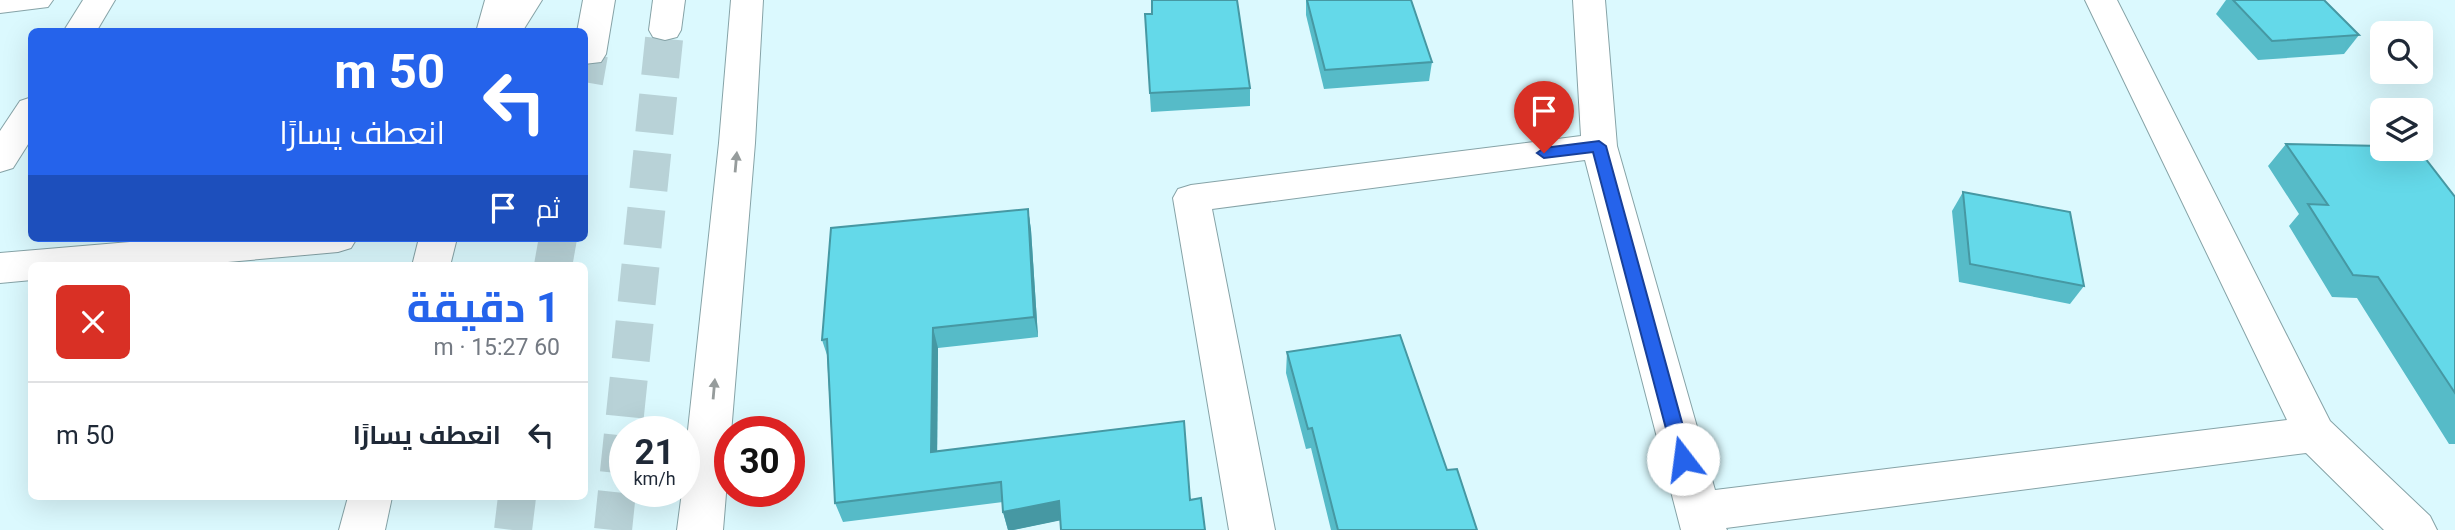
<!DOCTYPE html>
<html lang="ar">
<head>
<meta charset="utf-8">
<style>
  :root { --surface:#fff; --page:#f2f2f3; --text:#1f2937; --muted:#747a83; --line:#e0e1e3; --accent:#2563eb }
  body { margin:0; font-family:Roboto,Cairo,sans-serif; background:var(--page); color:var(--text); direction:rtl; height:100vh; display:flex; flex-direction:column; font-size:26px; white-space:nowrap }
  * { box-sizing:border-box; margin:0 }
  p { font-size:23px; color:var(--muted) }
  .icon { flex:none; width:38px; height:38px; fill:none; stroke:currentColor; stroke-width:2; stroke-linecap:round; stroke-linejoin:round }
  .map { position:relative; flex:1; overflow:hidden; direction:ltr }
  .sheet { position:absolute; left:28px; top:262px; width:560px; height:238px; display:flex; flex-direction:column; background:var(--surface); border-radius:10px; box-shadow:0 7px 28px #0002; direction:rtl }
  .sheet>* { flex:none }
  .hud { position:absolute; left:28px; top:28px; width:560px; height:214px; border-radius:10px; box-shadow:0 7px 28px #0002; direction:rtl; background:#2563eb; color:#fff; overflow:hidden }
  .fabs { position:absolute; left:2370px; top:21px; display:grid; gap:14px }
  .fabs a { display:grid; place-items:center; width:63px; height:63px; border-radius:10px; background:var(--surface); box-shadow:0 7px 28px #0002; font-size:35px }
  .speed { position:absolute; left:609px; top:416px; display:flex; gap:14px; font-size:35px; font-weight:700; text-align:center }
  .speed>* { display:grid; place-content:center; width:91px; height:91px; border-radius:50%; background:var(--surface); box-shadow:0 7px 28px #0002; line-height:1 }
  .speed small { font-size:18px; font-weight:400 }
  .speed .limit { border:10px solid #d22; background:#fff; color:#111 }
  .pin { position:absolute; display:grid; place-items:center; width:60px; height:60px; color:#fff; margin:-72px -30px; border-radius:50% 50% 50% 0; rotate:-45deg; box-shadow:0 0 7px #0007 }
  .pin .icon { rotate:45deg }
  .me { position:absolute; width:77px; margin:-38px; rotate:345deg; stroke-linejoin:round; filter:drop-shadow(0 0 5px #0008) }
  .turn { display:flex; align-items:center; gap:24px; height:147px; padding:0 28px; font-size:32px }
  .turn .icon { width:91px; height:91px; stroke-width:2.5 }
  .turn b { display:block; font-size:49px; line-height:60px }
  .then { display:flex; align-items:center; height:66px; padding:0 28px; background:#0003; gap:14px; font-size:26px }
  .round { display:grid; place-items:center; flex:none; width:74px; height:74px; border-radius:10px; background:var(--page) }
  .overview { display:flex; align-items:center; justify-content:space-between; height:119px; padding:0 28px }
  h1 { font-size:42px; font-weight:700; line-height:52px; color:var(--accent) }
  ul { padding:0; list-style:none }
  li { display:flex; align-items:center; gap:21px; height:105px; padding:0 28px; border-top:2px solid var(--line) }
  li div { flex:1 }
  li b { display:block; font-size:26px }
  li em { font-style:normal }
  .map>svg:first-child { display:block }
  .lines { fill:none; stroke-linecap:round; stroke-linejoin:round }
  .highway-tunnel { stroke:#b8d2d7; stroke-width:38; stroke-dasharray:38 19; stroke-linecap:butt }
  .minor-casing { stroke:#86a3a7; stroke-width:2 }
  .highway-casing { stroke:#86a3a7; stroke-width:2 }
  .minor { fill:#fff; fill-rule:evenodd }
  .highway { fill:#fff; fill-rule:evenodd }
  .wall { fill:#56bbc8 }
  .shaded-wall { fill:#4698a3 }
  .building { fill:#64d9e9; stroke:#4698a3; stroke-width:2 }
  .oneway { fill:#969c9c }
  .route { fill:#2563eb; stroke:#184099; stroke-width:2 }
</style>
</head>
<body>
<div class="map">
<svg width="2455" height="530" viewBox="0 0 2455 530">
  <rect width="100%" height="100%" fill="#dbf9fe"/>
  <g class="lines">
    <g class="highway-tunnel">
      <path d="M 584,82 L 589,54"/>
      <path d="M 553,266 L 558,238"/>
      <path d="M 513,530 L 517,497"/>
      <path d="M 613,530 L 665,30"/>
    </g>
    <defs>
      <g id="minor">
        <path d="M 0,0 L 53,0 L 48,7 L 0,13 Z"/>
        <path d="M 83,0 L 115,0 L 96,32 L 63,32 Z"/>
        <path d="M 485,0 L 517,0 L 509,32 L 476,32 Z"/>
        <path d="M 1573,0 L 1605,0 L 1617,146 L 1715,490 L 2287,420 L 2085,0 L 2117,0 L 2330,421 L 2430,516 L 2437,530 L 2384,530 L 2306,453 L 1726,528 L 1727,530 L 1681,530 L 1585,160 L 1212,209 L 1275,530 L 1229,530 L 1173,198 L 1178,189 L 1191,185 L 1581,136 Z"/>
        <path d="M 32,97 L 32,138 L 13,168 L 0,172 L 0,131 L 20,101 Z"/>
        <path d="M 177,238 L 357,238 L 351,248 L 338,252 L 183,266 L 32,266 L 32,280 L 0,283 L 0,253 Z"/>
      </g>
      <g id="highway">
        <path d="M 510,0 L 542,0 L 522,32 L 489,32 Z"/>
        <path d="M 583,0 L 615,0 L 606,54 L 601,62 L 584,64 L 584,32 L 577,32 Z"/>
        <path d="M 653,0 L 685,0 L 681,30 L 677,37 L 665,40 L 653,37 L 649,30 Z"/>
        <path d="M 731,0 L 763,0 L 755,143 L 723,530 L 677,530 L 682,492 L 684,492 L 684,467 L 719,143 Z"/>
        <path d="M 419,238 L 457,238 L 450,266 L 412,266 Z"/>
        <path d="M 348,497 L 392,497 L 385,530 L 339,530 Z"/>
      </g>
    </defs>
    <use href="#minor" class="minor-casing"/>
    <use href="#highway" class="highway-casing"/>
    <use href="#minor" class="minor"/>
    <use href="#highway" class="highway"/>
  </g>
  <g class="wall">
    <path d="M 1306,0 L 1411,0 L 1432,62 L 1429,81 L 1324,89 L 1306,15 Z"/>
    <path d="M 2226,0 L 2324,0 L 2359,35 L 2344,54 L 2258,60 L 2216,14 Z"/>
    <path d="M 1145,14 L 1250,88 L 1250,106 L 1151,112 Z"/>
    <path d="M 2286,144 L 2455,197 L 2455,444 L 2449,444 L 2357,298 L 2332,297 L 2289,226 L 2299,214 L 2268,166 Z"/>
    <path d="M 1963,192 L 2084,286 L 2070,304 L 1959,282 L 1952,211 Z"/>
    <path d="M 1028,209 L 1031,230 L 1038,337 L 938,348 L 937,452 L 1184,421 L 1060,520 L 1013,530 L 1008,530 L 1003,512 L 1003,502 L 843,522 L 835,503 L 827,355 L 822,340 Z"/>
    <path d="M 1287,352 L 1447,470 L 1477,530 L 1331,530 L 1311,448 L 1306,449 L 1286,373 Z"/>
  </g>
  <g class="shaded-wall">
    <path d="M 1028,209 L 1031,230 L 1038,337 L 1034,317 Z"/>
    <path d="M 933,328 L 938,348 L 937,472 L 931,452 Z"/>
    <path d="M 1059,501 L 1062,520 L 1013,530 L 1008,530 L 1003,512 Z"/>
  </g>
  <g class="building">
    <path d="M 1152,0 L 1237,0 L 1250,88 L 1150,93 L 1145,14 L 1152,14 Z"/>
    <path d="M 1307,0 L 1411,0 L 1432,62 L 1325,70 Z"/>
    <path d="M 2233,0 L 2324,0 L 2359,35 L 2272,41 Z"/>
    <path d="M 2286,144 L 2382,146 L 2382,149 L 2418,149 L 2455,197 L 2455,393 L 2378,277 L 2353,275 L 2308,204 L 2328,205 Z"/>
    <path d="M 1963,192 L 2070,212 L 2084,286 L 1970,264 Z"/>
    <path d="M 1028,209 L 1034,317 L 933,328 L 931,452 L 1184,421 L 1190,500 L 1201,498 L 1205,530 L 1061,530 L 1059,501 L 1003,512 L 1001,482 L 835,503 L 827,339 L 822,340 L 831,228 Z"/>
    <path d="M 1400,335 L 1447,470 L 1457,469 L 1477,530 L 1338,530 L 1312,428 L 1308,429 L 1287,352 Z"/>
  </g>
  <defs><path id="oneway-solid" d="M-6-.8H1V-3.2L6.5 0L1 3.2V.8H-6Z" transform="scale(1.75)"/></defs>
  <g class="oneway">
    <use href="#oneway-solid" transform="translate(736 162) rotate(-85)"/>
    <use href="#oneway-solid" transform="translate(714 389) rotate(-85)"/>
  </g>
  <path class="route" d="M 1599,141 L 1606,146 L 1692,459 L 1689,465 L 1683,467 L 1677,465 L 1674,459 L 1593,152 L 1544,158 L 1537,153 L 1544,148 Z"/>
</svg>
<div class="fabs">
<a><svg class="icon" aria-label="search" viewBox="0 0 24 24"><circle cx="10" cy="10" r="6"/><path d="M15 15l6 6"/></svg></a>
<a><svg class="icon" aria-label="layers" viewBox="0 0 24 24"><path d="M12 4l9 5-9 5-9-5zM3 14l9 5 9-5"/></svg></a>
</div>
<div class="speed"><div>21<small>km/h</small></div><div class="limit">30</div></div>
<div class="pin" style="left:1544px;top:153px;background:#d93025"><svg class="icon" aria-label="arrive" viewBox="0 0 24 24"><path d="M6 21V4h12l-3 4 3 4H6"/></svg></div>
<svg class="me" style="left:1683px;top:459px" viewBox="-20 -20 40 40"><circle r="19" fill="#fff"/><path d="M0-13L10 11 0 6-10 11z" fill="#2563eb"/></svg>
<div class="hud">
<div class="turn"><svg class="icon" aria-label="left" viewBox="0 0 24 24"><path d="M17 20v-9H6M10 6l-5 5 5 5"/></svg><div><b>50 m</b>انعطف يسارًا</div></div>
<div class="then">ثم<svg class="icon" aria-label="arrive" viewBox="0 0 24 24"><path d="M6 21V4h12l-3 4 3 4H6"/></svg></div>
</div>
<section class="sheet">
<div class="overview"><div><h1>1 دقيقة</h1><p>60 m · 15:27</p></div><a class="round" style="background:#d93025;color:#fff"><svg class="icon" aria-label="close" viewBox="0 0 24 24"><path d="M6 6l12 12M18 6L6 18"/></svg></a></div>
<ul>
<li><svg class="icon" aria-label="left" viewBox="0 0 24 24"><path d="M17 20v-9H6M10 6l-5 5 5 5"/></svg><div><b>انعطف يسارًا</b></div><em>50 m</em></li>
</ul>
</section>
</div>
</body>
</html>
